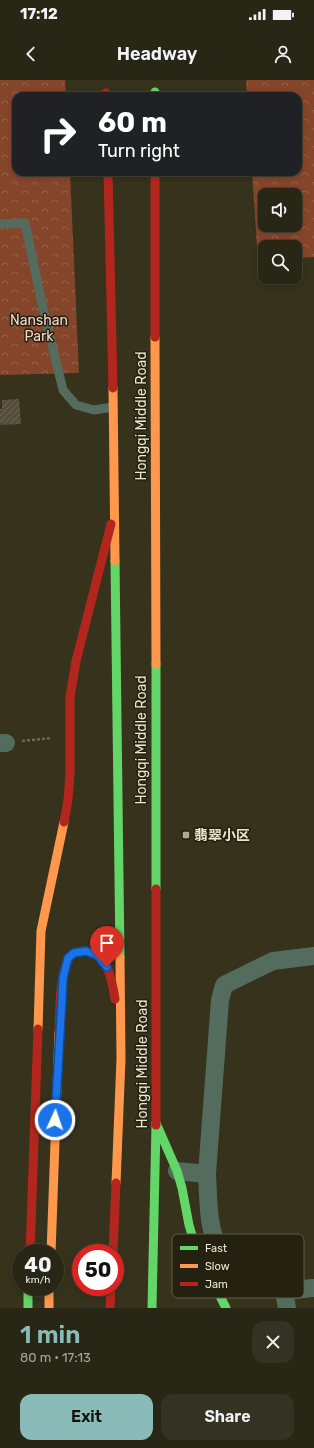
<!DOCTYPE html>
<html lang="en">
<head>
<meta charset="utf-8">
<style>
  :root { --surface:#282615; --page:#343222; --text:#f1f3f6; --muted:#a5a5a0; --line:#444334; --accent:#8bbbb9 }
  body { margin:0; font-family:Rubik,"Noto Sans SC",sans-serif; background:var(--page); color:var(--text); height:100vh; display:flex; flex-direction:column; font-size:15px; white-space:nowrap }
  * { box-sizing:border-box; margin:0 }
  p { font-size:13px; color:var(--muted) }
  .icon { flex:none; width:22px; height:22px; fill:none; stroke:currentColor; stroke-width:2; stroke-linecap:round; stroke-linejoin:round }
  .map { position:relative; height:1228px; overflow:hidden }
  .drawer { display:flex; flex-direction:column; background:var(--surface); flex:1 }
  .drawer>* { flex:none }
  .hud { position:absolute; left:12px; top:12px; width:290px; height:84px; border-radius:12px; box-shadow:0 2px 6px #0003,0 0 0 1px var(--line); background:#202124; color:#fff; overflow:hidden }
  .tools { position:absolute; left:258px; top:108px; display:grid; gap:8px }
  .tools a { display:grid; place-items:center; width:44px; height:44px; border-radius:8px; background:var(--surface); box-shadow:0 2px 6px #0003,0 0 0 1px var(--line); font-size:20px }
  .speed { position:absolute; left:12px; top:1164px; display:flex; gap:8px; font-size:20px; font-weight:700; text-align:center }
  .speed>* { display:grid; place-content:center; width:52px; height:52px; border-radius:50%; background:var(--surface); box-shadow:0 2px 6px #0003,0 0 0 1px var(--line); line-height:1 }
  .speed small { font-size:10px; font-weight:400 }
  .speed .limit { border:6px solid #d22; background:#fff; color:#111 }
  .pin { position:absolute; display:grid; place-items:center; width:34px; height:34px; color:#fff; margin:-41px -17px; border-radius:50% 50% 50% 0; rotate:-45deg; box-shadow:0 0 4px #0007 }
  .pin .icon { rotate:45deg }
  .me { position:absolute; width:44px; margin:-22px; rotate:3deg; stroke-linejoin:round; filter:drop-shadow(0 0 3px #0008) }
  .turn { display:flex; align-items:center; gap:14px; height:84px; padding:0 20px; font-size:18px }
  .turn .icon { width:52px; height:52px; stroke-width:2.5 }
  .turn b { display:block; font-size:28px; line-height:34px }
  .round { display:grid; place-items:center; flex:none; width:42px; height:42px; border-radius:12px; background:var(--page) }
  .headline { display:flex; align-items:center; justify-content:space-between; height:68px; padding:0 20px }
  h1 { font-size:24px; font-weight:600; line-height:30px; color:var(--accent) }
  .button { display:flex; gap:8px; margin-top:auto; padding:8px 20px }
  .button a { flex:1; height:46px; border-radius:12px; background:var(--accent); color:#111; font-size:16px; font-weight:600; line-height:46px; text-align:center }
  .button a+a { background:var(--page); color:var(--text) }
  .status { display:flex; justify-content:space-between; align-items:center; height:28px; padding:0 20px; background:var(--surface); direction:ltr }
  .status svg { height:11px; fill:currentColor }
  header { display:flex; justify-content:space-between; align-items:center; height:52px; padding:0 20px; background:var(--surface); font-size:18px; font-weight:600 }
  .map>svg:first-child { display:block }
  .park { fill:url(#park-crowns); fill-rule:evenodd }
  .building { fill:url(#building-hatch) }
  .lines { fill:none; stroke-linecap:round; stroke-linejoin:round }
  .path { stroke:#606e5f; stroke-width:2.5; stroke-dasharray:3 2; stroke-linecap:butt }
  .lane { stroke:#546c5d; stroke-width:9 }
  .street { stroke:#546c5d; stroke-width:18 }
  .fast { stroke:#63d668; stroke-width:9 }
  .slow { stroke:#ff974d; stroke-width:9 }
  .jam { stroke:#b3261e; stroke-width:9 }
  .route-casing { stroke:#114b97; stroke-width:10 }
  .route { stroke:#1a73e8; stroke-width:7 }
  .poi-dot { fill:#aca892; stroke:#242110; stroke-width:1.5 }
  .labels { text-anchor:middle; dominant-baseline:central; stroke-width:3; stroke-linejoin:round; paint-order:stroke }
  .park-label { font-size:14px; fill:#f6d5c9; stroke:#242110 }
  .street-label { font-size:14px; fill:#ebe8d2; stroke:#242110 }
  .poi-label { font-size:14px; font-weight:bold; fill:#ebe8d2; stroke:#242110; text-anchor:start }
  .key { fill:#242110; stroke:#605d4a; stroke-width:1 }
  .key-label { font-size:11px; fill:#ebe8d2 }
</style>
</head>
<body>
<div class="status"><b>17:12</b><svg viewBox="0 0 49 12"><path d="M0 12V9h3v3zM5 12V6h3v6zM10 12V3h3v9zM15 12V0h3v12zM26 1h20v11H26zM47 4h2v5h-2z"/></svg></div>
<header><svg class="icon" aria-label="back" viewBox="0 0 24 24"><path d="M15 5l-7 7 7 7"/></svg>Headway<svg class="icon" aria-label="person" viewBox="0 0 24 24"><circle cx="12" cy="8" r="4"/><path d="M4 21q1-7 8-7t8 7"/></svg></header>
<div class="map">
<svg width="314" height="1228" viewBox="0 0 314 1228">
  <defs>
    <pattern id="park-crowns" width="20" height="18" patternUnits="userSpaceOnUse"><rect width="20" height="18" fill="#85452b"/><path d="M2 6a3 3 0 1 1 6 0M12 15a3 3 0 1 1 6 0" fill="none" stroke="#966049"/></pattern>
    <pattern id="building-hatch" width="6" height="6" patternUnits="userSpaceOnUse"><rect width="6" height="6" fill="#544d3b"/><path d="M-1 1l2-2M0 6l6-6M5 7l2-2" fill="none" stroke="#6d6756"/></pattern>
  </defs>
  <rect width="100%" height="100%" fill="#36321c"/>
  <g class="park">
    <path d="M 0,0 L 65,0 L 66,16 L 16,16 L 16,92 L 70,92 L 79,293 L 0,295 Z"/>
    <path d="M 246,0 L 314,0 L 314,177 L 295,178 L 295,167 L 265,167 L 265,180 L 258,181 L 252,92 L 298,92 L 298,16 L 247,16 ZM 265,115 L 295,115 L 295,145 L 265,145 Z"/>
  </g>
  <path class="building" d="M 19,319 L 21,344 L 0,345 L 0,329 L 2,329 L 2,320 Z"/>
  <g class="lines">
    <path class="path" d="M 22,661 L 51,658"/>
    <path class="lane" d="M 0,144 L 25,143 L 43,228 L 63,310 L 76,325 L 94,330 L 113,327"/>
    <g class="street">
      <path d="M 0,663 L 6,663"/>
      <path d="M 177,1091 L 207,1094 C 209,1121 206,1158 227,1179 C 234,1185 243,1189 251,1194 C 260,1200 272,1208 283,1210 C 292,1212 305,1208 314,1208"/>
      <path d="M 207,1094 L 220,920 L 224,905 L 273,881 L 314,876"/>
      <path d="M 284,1211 L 287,1228"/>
    </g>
    <g class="fast">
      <path d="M 155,12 L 155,16"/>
      <path d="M 115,481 L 120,877"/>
      <path d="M 156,584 L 156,809"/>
      <path d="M 156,1043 L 177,1091 L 182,1108 L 189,1145 L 196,1168 L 226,1228"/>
      <path d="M 28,1207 L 28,1228"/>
      <path d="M 152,1228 L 156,1045"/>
    </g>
    <g class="slow">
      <path d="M 155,257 L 156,584"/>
      <path d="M 113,308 L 115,481"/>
      <path d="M 38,949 L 41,851 L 64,742"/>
      <path d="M 116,1103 L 121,979 L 120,877"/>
      <path d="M 51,1173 L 59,952"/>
      <path d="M 49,1207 L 49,1228"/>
    </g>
    <g class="jam">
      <path d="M 106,13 L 106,16"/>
      <path d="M 108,92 L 113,308"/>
      <path d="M 155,92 L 155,257"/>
      <path d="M 64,742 L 68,720 L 70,694 L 70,617 L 76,581 L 111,444"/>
      <path d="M 156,809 L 156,1045"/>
      <path d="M 59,952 C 60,933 59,894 69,878 C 71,874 77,871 82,871 C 107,870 112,899 115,919"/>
      <path d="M 30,1173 L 38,949"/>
      <path d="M 113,1173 L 116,1103"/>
      <path d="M 110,1228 L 111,1207"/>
    </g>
  </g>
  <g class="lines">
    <defs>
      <path id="route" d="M 55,1040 L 62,918 L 63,898 L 68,878 L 74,873 L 86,871 L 97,875 L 107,887"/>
    </defs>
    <use href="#route" class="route-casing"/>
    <use href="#route" class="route"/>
  </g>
  <rect class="poi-dot" x="182" y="751" width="8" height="8" rx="2"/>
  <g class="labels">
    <g class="park-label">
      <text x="39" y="240">Nanshan<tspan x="39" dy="16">Park</tspan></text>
    </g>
    <g class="street-label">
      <text transform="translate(141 336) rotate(-90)">Hongqi Middle Road</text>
      <text transform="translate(141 660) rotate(-90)">Hongqi Middle Road</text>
      <text transform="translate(142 984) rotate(-90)">Hongqi Middle Road</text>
    </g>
    <g class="poi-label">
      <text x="194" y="755">翡翠小区</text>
    </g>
  </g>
  <rect x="172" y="1154" width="132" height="64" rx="6" class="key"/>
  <rect x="180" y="1166" width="18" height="4" fill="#63d668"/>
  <rect x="180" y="1184" width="18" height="4" fill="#ff974d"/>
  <rect x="180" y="1202" width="18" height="4" fill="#b3261e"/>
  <g class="key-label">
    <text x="205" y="1172">Fast</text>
    <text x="205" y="1190">Slow</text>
    <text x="205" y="1208">Jam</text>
  </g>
</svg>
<div class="tools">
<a><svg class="icon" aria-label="sound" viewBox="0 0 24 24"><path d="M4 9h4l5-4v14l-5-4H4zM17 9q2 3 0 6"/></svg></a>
<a><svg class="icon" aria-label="search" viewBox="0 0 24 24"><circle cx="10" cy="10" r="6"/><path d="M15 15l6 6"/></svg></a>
</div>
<div class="speed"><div>40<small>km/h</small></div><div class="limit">50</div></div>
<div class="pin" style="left:107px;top:887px;background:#d93025"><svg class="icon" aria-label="arrive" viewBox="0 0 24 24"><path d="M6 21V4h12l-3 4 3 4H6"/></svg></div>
<svg class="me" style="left:55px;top:1040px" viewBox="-20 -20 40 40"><circle r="17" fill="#1a73e8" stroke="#fff" stroke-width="3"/><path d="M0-11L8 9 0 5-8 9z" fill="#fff"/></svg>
<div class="hud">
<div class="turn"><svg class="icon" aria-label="right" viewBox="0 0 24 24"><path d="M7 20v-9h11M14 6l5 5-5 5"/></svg><div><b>60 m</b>Turn right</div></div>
</div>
</div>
<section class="drawer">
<div class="headline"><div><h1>1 min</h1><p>80 m · 17:13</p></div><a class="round"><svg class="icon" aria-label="close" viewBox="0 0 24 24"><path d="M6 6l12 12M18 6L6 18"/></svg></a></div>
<div class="button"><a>Exit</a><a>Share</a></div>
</section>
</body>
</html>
